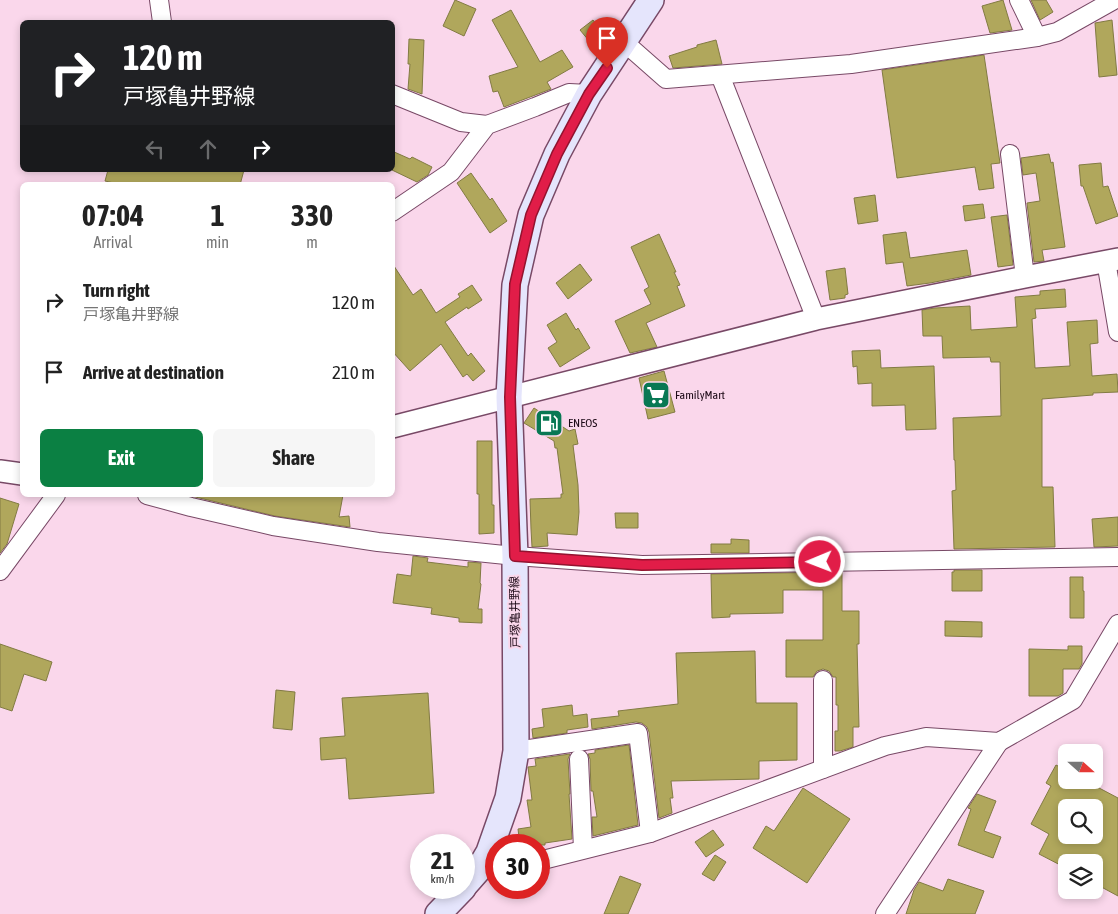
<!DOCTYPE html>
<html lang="en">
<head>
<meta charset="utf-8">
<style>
  :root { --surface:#fff; --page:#f6f6f6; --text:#222; --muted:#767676; --accent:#0b8043 }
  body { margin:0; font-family:"Asap Condensed","Noto Sans JP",sans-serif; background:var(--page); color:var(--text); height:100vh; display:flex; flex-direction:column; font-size:19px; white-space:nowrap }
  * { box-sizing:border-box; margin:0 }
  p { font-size:16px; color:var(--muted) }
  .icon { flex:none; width:28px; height:28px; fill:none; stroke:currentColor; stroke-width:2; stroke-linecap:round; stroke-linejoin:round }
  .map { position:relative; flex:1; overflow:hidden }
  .side { position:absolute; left:20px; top:182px; width:375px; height:315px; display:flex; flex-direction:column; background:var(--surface); border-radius:8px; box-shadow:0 2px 8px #0003 }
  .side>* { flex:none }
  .top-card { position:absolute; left:20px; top:20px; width:375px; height:152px; border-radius:8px; box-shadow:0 2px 8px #0003; background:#202124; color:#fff; overflow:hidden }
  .needle { width:32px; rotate:111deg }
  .fabs { position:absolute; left:1058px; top:744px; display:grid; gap:10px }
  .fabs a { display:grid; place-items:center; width:45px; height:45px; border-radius:8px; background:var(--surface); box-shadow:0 2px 8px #0003; font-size:25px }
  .speed { position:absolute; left:410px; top:834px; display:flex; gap:10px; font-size:25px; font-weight:700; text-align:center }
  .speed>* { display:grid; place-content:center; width:65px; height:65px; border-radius:50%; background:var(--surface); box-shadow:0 2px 8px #0003; line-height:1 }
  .speed small { font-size:12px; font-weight:400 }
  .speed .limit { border:8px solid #d22; background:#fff; color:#111 }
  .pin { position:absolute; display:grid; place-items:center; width:42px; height:42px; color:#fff; margin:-51px -21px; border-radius:50% 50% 50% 0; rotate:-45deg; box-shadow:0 0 5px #0007 }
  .pin .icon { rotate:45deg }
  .me { position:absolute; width:55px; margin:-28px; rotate:269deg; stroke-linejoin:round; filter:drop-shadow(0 0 4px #0008) }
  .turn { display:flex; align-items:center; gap:18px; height:105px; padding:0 20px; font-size:22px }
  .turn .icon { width:65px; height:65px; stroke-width:2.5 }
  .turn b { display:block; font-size:35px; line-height:42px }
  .lanes { display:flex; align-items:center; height:48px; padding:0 20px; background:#0003; justify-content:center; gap:25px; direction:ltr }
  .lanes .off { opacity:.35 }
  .eta { display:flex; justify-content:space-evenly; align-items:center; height:85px; text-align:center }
  .eta b { font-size:30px; font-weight:700; line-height:35px }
  .button { display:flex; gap:10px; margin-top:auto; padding:10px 20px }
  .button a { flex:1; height:58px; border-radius:8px; background:var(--accent); color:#fff; font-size:20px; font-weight:700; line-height:58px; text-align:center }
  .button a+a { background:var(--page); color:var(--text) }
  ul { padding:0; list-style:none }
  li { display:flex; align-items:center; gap:15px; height:70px; padding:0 20px }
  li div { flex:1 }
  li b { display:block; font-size:19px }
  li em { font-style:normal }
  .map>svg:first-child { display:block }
  .building { fill:#b0a75c; stroke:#827b43; fill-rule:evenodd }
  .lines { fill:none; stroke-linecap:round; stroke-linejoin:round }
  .minor-casing { stroke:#784966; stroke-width:20 }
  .tertiary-casing { stroke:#784966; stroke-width:24 }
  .secondary-casing { stroke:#784966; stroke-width:28 }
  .minor { stroke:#fff; stroke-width:18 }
  .tertiary { stroke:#fff; stroke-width:21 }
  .secondary { stroke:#e5e5fc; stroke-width:25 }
  .route-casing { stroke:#92132f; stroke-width:12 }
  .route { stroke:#e11d48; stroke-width:9 }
  .labels { text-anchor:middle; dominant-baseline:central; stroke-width:4; stroke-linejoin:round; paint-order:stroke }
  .poi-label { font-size:12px; fill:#1d0a17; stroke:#fad7eb; text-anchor:start }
  .street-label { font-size:12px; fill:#1d0a17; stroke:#fad7eb }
</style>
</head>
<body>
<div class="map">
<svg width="1118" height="914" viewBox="0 0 1118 914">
  <rect width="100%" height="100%" fill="#fad7eb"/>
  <g class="building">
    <path d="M 455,0 L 476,9 L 464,36 L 443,26 Z"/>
    <path d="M 1003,0 L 1012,30 L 990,33 L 982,6 Z"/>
    <path d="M 1031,0 L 1046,0 L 1053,12 L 1040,20 Z"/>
    <path d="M 511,10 L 540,62 L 562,50 L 573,67 L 547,82 L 551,89 L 504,107 L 498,91 L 493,92 L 489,76 L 518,67 L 492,20 Z"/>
    <path d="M 593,20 L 607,38 L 595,48 L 580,30 Z"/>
    <path d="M 1112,20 L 1117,75 L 1099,77 L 1095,23 Z"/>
    <path d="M 409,39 L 424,40 L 422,94 L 408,89 L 410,64 L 408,64 Z"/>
    <path d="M 716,40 L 722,64 L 673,68 L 669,56 L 697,47 L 697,45 Z"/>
    <path d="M 984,55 L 1000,163 L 991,164 L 994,188 L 979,190 L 975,167 L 897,178 L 882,70 Z"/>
    <path d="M 392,151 L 410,159 L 412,157 L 432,167 L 428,175 L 417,182 L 392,170 Z"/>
    <path d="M 1049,154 L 1051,163 L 1053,162 L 1065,247 L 1042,250 L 1044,261 L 1034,262 L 1027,203 L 1040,201 L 1036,173 L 1023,175 L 1021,158 Z"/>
    <path d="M 1101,163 L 1103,187 L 1108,186 L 1118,216 L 1096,224 L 1083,186 L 1081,186 L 1079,165 Z"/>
    <path d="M 108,170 L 244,170 L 240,185 L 123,185 L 105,181 Z"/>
    <path d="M 471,173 L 490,200 L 492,198 L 507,221 L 490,233 L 457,183 Z"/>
    <path d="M 875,195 L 878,221 L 858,224 L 854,198 Z"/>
    <path d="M 983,204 L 985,218 L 965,221 L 963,206 Z"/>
    <path d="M 1007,215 L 1013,265 L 998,267 L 991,217 Z"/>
    <path d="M 906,232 L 910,258 L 967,250 L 971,275 L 930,283 L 907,286 L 903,262 L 886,264 L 883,235 Z"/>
    <path d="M 659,234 L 676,272 L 674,272 L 680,285 L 677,286 L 685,306 L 646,323 L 657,347 L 630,353 L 615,321 L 651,304 L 644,290 L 649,287 L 631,247 Z"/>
    <path d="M 392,263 L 413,295 L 421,289 L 436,313 L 460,297 L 458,294 L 472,285 L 482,300 L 468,309 L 467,307 L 445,322 L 468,356 L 471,353 L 485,371 L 473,381 L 467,374 L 463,377 L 441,344 L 410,371 L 392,351 Z"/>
    <path d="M 580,264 L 592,280 L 568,299 L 556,283 Z"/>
    <path d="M 845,268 L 848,294 L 845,295 L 845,298 L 830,300 L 826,271 Z"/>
    <path d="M 1065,289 L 1066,307 L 1035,309 L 1036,318 L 1032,319 L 1035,368 L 1070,366 L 1067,322 L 1097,320 L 1098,343 L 1090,344 L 1092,376 L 1117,374 L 1118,392 L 1093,393 L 1093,395 L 1042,399 L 1042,487 L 1053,487 L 1055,547 L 954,549 L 952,491 L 956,490 L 955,460 L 954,460 L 953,418 L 1001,416 L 1000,362 L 991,362 L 990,357 L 943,358 L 942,336 L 923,336 L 922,310 L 935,308 L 970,306 L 971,330 L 1017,327 L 1015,297 L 1040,295 L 1040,291 Z"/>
    <path d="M 566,313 L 576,330 L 578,328 L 590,348 L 560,367 L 548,348 L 557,342 L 547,325 Z"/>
    <path d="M 880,350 L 881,368 L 934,366 L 936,429 L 906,430 L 905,405 L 872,406 L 872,383 L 858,384 L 857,366 L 853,367 L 852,351 Z"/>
    <path d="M 664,371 L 675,412 L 648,419 L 639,378 Z"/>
    <path d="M 534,408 L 569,431 L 575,429 L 578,444 L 573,445 L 578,485 L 579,512 L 577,535 L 547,533 L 548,546 L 533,547 L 532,547 L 531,529 L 530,499 L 561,498 L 561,494 L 563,494 L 557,448 L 555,448 L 554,441 L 524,423 Z"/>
    <path d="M 477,441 L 492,441 L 492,505 L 494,505 L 494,533 L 479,534 L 479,494 L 477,494 Z"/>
    <path d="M 187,495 L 343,495 L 339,517 L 349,516 L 350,527 L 275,516 Z"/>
    <path d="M 0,498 L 19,504 L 7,544 L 0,553 Z"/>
    <path d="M 615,513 L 638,513 L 638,528 L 616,528 Z"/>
    <path d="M 1118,517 L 1118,546 L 1094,547 L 1092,519 Z"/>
    <path d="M 731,539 L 749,540 L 749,553 L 711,553 L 711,544 L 731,544 Z"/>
    <path d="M 413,556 L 428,558 L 427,562 L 468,567 L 468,562 L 481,563 L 480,583 L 481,584 L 478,609 L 482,609 L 482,623 L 459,622 L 459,618 L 431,614 L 432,608 L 393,603 L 397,574 L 411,576 Z"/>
    <path d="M 954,570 L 982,570 L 982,591 L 952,591 L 952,572 L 954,572 Z"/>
    <path d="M 842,572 L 842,611 L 859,611 L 859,644 L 857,644 L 859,727 L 853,727 L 853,747 L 840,751 L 835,751 L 835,731 L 838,731 L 838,705 L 836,705 L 836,677 L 833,677 L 829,671 L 823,669 L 817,671 L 813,677 L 786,677 L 786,640 L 823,640 L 823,590 L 783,590 L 783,613 L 730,614 L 730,617 L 712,618 L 711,574 Z"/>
    <path d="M 1070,577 L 1083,577 L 1083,591 L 1084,591 L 1084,618 L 1070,618 Z"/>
    <path d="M 945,621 L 982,622 L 982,637 L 945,636 Z"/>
    <path d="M 0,644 L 52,662 L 46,681 L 24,674 L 12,711 L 0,707 Z"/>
    <path d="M 1068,646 L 1082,646 L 1082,664 L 1079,669 L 1063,669 L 1063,693 L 1058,696 L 1029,696 L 1029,649 L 1068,650 Z"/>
    <path d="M 755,651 L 756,703 L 797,703 L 797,760 L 759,761 L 759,779 L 671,781 L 673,798 L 670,798 L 672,813 L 659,818 L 649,732 L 647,727 L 642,723 L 636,722 L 592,729 L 591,719 L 619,716 L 618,711 L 678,704 L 676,653 Z"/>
    <path d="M 276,690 L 295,692 L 292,730 L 273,728 Z"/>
    <path d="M 428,693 L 434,793 L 349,799 L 346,758 L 321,760 L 320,738 L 345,736 L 342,698 Z"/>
    <path d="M 572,705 L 573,716 L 587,714 L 588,727 L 567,730 L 567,733 L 533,738 L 532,729 L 544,727 L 542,709 Z"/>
    <path d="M 629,745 L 638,825 L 593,836 L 592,817 L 597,817 L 593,791 L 591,791 L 590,759 L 588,754 L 595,753 L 595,750 Z"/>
    <path d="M 570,754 L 568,759 L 570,794 L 569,794 L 572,839 L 545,843 L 545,845 L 520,845 L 518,829 L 531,827 L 527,800 L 532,800 L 528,767 L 536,766 L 535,759 Z"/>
    <path d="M 1056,765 L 1066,770 L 1066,780 L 1084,780 L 1118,798 L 1118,896 L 1094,883 L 1094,862 L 1066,862 L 1066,868 L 1039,854 L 1049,834 L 1031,824 L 1051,786 L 1046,783 ZM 1066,808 L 1094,808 L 1094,835 L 1066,835 Z"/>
    <path d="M 803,788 L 850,819 L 807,883 L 753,848 L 766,826 L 774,831 Z"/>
    <path d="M 977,794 L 996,801 L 984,831 L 1001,837 L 993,858 L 958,845 L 971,809 L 968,808 Z"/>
    <path d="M 713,830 L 724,845 L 706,857 L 695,842 Z"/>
    <path d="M 715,855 L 726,862 L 714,881 L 702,874 Z"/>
    <path d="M 620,876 L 641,884 L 628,914 L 604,914 Z"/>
    <path d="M 948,879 L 984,891 L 975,914 L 906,914 L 914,890 L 919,882 L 943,891 Z"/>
  </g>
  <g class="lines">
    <defs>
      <g id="minor">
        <path d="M 159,0 L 162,22"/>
        <path d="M 1019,0 L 1037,37"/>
        <path d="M 624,42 L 666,79 L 851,64 L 1037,37 L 1057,32 L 1114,0"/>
        <path d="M 720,75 L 816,319"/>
        <path d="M 392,94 L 461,122 L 487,125"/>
        <path d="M 1010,154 L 1025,277"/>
        <path d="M 392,212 L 451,172 L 487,125 L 535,107 L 569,93 L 589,94"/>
        <path d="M 1106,261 L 1118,332"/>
        <path d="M 147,495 L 191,507 L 273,526 L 378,542 L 515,556 L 642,565 L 1118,557"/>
        <path d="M 0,571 L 56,495"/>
        <path d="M 516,751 L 638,733 L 650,833"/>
        <path d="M 579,759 L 583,849"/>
        <path d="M 823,769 L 823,680"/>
        <path d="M 539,861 L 650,833 L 885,746 L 926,737 L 999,742 L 1073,700 L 1118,624"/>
        <path d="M 885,914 L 999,742"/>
      </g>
      <g id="tertiary">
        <path d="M 392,427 L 816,319 L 1025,277 L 1118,259"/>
        <path d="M 0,471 L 22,474"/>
      </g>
      <g id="secondary">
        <path d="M 464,886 L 479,869 L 489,852 L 508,798 L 516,751 L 515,556 L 509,397 L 515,285 L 531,215 L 557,154 L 589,94 L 651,0"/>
        <path d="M 438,914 L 463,888"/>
      </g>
    </defs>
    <use href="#minor" class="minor-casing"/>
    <use href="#tertiary" class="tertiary-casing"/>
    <use href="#secondary" class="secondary-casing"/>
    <use href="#minor" class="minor"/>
    <use href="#tertiary" class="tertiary"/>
    <use href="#secondary" class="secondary"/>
  </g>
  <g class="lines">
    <defs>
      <path id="route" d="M 607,68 L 589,94 L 557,154 L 531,215 L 515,284 L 510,397 L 515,556 L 642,565 L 820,562"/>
    </defs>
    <use href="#route" class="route-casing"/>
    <use href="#route" class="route"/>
  </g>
  <defs>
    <symbol id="supermarket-square" viewBox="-11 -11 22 22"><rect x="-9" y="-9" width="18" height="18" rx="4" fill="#087853" stroke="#fad7eb"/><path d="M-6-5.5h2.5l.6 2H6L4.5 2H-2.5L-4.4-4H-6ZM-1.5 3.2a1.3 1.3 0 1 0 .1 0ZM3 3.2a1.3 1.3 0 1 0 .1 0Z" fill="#fff"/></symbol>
    <symbol id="fuel-square" viewBox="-11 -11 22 22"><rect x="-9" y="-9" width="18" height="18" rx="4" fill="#087853" stroke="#fad7eb"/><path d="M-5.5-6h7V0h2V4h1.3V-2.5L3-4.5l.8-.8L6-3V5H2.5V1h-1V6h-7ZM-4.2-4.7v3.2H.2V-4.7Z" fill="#fff"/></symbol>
  </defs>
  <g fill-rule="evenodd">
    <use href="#supermarket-square" x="640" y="379" width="32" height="32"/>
    <use href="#fuel-square" x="533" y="407" width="32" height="32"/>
  </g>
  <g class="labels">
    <g class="poi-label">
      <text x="675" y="395">FamilyMart</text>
      <text x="568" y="423">ENEOS</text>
    </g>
    <g class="street-label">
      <text transform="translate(515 612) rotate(-91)">戸塚亀井野線</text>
    </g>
  </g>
</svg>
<div class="fabs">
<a><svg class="needle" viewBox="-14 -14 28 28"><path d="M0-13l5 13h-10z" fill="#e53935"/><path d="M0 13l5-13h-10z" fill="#767676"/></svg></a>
<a><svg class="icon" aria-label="search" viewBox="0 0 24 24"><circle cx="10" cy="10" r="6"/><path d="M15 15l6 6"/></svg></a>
<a><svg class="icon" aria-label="layers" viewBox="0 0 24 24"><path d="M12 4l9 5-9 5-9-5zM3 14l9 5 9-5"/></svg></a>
</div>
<div class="speed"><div>21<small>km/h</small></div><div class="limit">30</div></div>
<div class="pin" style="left:607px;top:68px;background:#d93025"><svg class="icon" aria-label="arrive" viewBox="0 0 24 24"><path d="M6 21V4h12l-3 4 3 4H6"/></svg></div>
<svg class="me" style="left:820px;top:562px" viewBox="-20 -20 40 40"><circle r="17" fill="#e11d48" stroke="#fff" stroke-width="3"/><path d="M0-11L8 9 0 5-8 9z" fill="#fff"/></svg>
<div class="top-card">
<div class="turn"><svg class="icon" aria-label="right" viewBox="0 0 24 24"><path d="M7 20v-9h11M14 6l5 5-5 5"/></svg><div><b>120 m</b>戸塚亀井野線</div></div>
<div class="lanes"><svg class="icon off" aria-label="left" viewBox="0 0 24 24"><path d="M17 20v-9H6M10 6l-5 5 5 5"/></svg><svg class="icon off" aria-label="ahead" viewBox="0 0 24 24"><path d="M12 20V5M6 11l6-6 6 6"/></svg><svg class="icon" aria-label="right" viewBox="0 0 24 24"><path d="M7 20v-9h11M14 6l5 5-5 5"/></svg></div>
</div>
<section class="side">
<div class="eta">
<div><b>07:04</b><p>Arrival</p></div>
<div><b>1</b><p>min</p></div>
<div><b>330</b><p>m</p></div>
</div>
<ul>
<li><svg class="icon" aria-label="right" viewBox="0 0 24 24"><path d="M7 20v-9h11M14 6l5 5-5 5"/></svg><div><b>Turn right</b><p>戸塚亀井野線</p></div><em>120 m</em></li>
<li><svg class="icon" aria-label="arrive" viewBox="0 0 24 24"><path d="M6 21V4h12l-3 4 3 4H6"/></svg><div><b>Arrive at destination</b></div><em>210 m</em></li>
</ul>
<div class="button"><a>Exit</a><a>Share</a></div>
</section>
</div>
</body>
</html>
